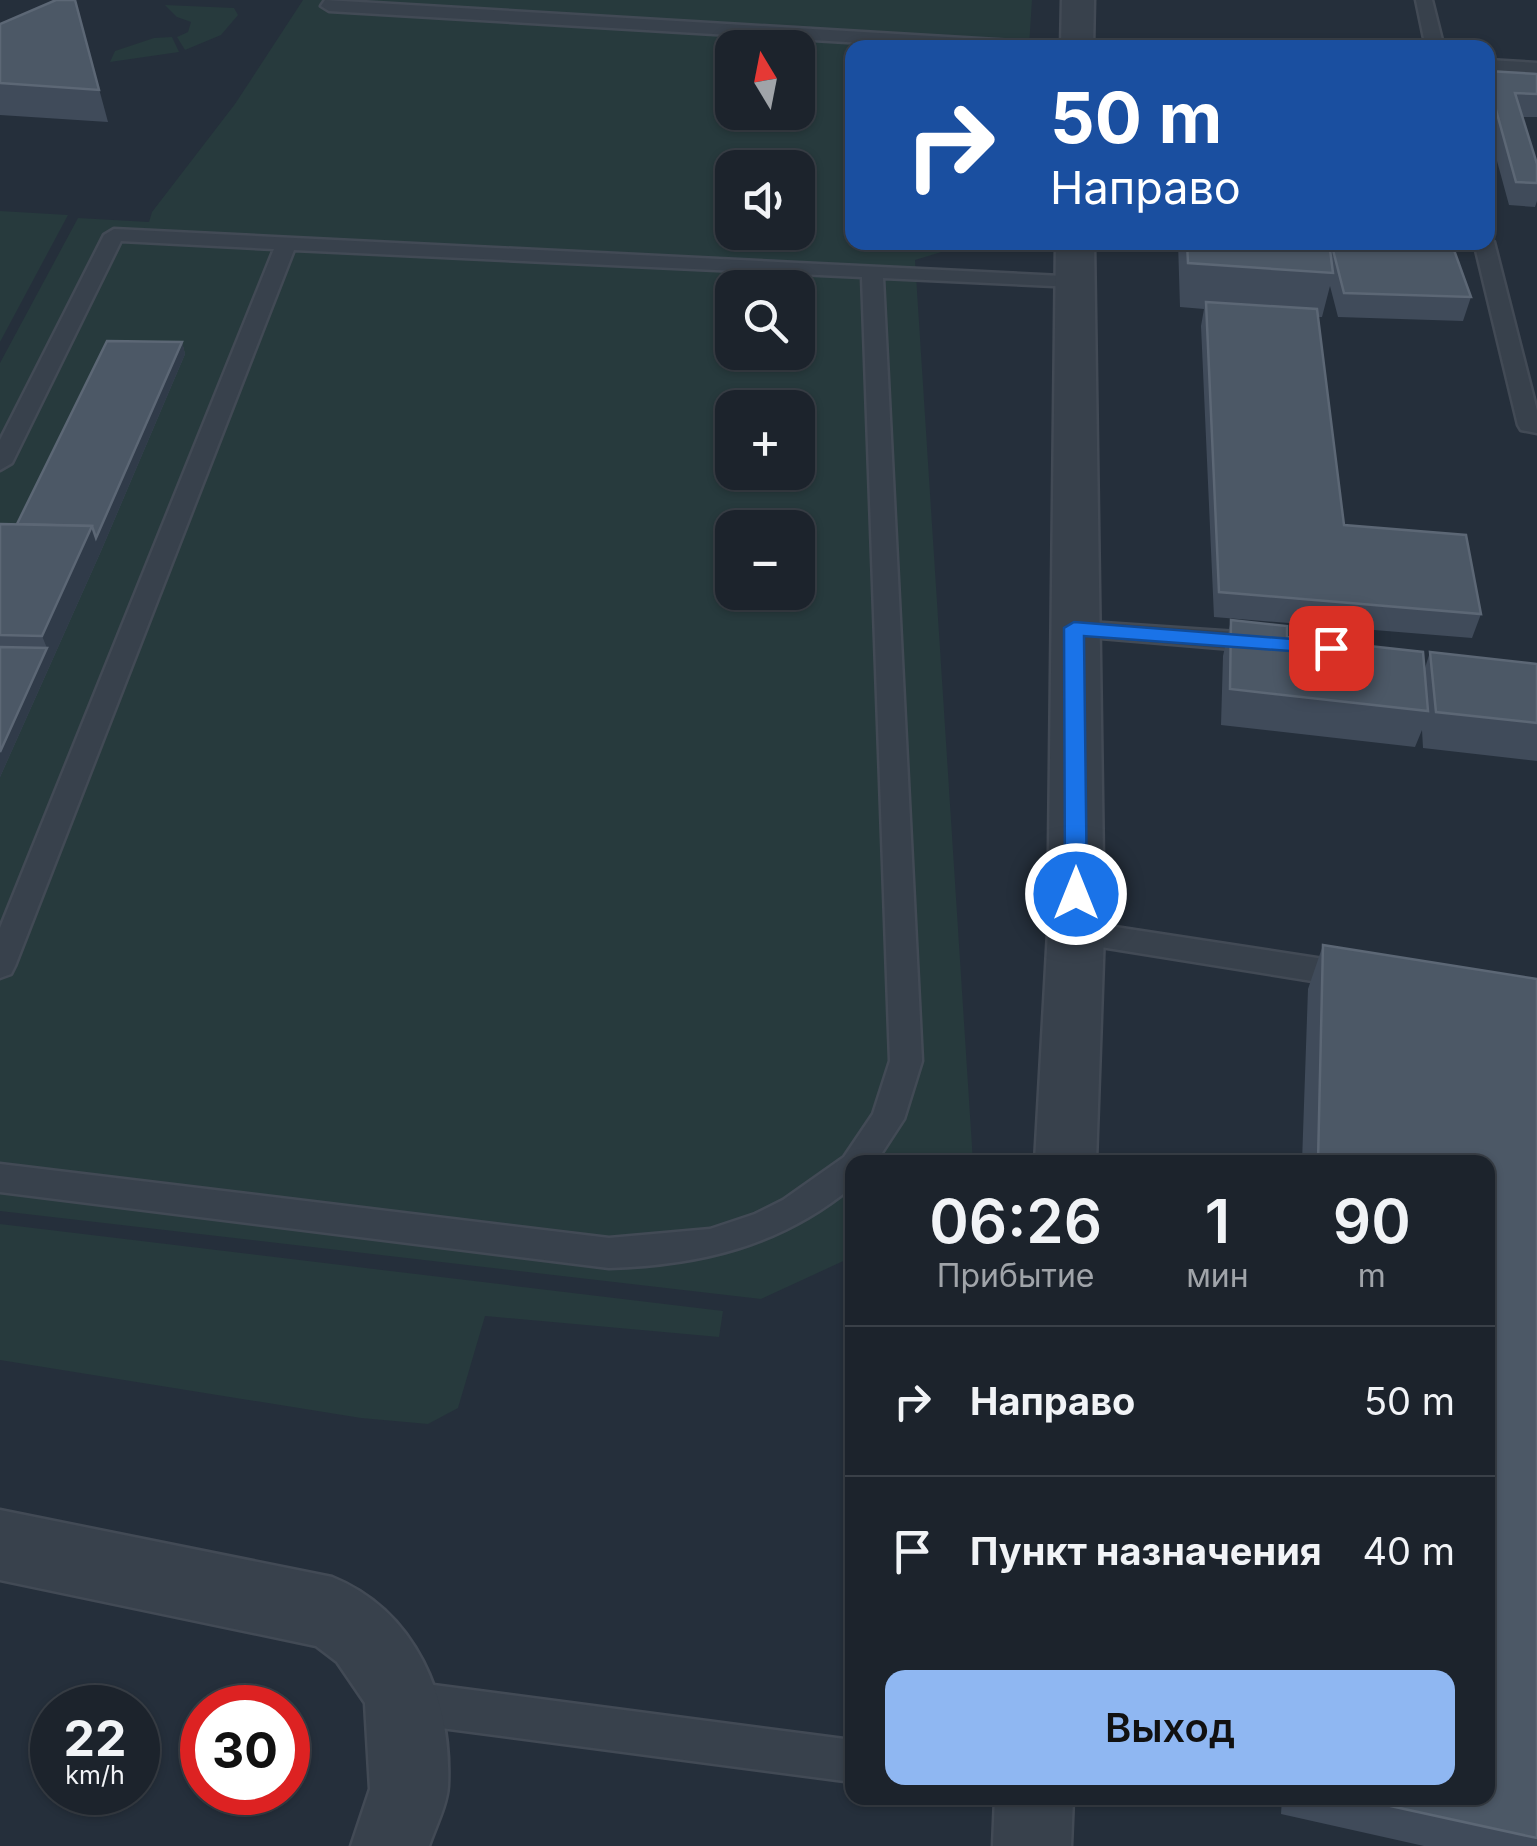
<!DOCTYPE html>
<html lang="ru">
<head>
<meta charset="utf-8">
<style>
  :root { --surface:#1c232c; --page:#292f38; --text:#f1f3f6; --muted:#a0a4a9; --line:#3a4048; --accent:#8fb7f2 }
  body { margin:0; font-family:Inter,sans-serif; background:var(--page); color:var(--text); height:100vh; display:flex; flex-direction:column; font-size:38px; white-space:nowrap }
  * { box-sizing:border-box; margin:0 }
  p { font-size:32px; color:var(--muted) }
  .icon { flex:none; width:55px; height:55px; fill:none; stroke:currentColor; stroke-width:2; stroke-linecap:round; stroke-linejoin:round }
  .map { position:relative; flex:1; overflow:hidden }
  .details { position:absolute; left:845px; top:1155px; width:650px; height:650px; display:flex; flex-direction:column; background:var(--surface); border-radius:20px; box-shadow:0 2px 8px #0004,0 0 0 2px var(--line) }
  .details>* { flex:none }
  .hud { position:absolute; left:845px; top:40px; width:650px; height:210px; border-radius:20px; box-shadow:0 2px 8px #0004,0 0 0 2px var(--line); background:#1a4fa0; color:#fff; overflow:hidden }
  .needle { width:65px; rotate:350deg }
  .buttons { position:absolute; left:715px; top:30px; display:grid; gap:20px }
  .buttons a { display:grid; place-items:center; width:100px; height:100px; border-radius:20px; background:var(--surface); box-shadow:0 2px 8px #0004,0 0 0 2px var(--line); font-size:50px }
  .speed { position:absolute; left:30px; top:1685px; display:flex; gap:20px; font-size:50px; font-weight:700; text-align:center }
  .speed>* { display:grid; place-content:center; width:130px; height:130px; border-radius:50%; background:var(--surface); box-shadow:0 2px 8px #0004,0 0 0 2px var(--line); line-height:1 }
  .speed small { font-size:25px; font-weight:400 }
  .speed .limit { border:15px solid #d22; background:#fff; color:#111 }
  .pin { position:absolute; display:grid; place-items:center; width:85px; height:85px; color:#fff; margin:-42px; border-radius:20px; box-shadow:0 5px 15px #0006 }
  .me { position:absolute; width:110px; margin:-55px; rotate:0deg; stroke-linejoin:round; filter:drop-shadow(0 0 8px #0008) }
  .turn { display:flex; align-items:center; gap:35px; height:210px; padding:0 40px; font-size:45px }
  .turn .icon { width:130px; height:130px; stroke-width:2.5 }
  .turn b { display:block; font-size:70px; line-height:85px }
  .eta { display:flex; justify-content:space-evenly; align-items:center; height:170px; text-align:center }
  .eta b { font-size:60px; font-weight:600; line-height:70px }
  .cta { display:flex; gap:20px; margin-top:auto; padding:20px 40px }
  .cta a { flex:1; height:115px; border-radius:20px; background:var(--accent); color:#111; font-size:40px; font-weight:600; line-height:115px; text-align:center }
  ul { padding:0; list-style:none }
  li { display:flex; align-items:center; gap:30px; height:150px; padding:0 40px; border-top:2px solid var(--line) }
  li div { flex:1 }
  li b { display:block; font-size:38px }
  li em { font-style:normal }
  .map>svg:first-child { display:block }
  .green { fill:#273a3d; fill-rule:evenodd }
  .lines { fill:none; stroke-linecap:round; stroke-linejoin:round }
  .service-casing { stroke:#424a55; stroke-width:5 }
  .minor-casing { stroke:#424a55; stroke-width:5 }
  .service { fill:#38414c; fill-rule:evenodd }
  .minor { fill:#38414c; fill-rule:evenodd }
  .wall { fill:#404b5a }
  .shaded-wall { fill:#303b49 }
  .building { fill:#4c5866; stroke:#5c6775; stroke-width:2.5 }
  .route { fill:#1a73e8; stroke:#114b97; stroke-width:2.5 }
</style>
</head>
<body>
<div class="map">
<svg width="1537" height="1846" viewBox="0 0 1537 1846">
  <rect width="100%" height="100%" fill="#252f3b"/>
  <g class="green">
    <path d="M 303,0 L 1032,0 L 1029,47 L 852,48 L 852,242 L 971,243 L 915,260 L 973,1162 L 852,1162 L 852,1257 L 761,1299 L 0,1211 L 0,363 L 78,218 L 149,222 L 152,212 L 235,104 ZM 732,48 L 798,48 L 798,112 L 732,112 ZM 732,168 L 798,168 L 798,232 L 732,232 ZM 732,288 L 798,288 L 798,352 L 732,352 ZM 732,408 L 798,408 L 798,472 L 732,472 ZM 732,528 L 798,528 L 798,592 L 732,592 Z"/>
    <path d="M 165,5 L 234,8 L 238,15 L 221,35 L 185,50 L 177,37 L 188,32 L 191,22 L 177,17 Z"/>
    <path d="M 172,37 L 179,52 L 110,62 L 115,51 L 154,38 Z"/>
    <path d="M 0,211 L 68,215 L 0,342 Z"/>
    <path d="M 0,1224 L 723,1311 L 719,1337 L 485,1316 L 458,1408 L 428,1424 L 361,1418 L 0,1360 Z"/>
  </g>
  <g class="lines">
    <defs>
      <g id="service">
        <path d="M 325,0 L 1046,43 L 1054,48 L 948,48 L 329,11 L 321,6 Z"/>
        <path d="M 1416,0 L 1432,0 L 1444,48 L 1426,48 Z"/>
        <path d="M 1488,60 L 1537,63 L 1537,73 L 1488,70 Z"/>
        <path d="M 114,229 L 1082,277 L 1085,281 L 1075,287 L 883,278 L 922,1061 L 904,1119 L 876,1162 L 852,1162 L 852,1187 C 780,1246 701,1265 609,1268 L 0,1192 L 0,1164 L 609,1238 L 710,1229 L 755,1214 L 783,1200 L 844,1157 L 873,1114 L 890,1061 L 862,277 L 294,250 L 15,966 L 11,974 L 0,978 L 0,928 L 274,249 L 121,241 L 12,463 L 0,470 L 0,440 L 104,235 Z"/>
        <path d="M 1488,237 L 1494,242 L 1537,411 L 1537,433 L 1521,430 L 1518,425 L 1474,242 L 1488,242 Z"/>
        <path d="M 1074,621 L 1267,634 L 1280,643 L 1267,652 L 1065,635 L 1061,629 L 1065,623 Z"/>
        <path d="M 1076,921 L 1356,964 L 1367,968 L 1371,976 L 1367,984 L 1356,988 L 1076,943 L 1065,940 L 1061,932 L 1065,924 Z"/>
        <path d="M 403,1681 L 852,1740 L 852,1782 L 403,1723 L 388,1717 L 382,1702 L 388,1687 Z"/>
      </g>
      <g id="minor">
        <path d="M 1062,0 L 1094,0 L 1093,48 L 1061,48 Z"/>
        <path d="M 1056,242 L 1094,242 L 1104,932 L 1096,1162 L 1035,1162 L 1048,932 Z"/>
        <path d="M 0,1510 L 332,1577 C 416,1611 452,1698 448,1786 C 447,1805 435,1828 429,1846 L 351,1846 L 370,1789 L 365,1703 L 337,1662 L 316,1646 L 0,1580 Z"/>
        <path d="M 995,1798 L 1073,1798 L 1071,1846 L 993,1846 Z"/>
      </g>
    </defs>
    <use href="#service" class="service-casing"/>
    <use href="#minor" class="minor-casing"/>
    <use href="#service" class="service"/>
    <use href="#minor" class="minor"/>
  </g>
  <g class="wall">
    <path d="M 75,0 L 108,122 L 0,115 L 0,24 Z"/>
    <path d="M 1488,71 L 1537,74 L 1537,117 L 1522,117 L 1537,164 L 1537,201 L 1535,207 L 1509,205 L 1488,128 Z"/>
    <path d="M 1178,242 L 1329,242 L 1330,251 L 1332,246 L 1471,297 L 1463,321 L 1338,317 L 1330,286 L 1322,317 L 1318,317 L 1344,525 L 1481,614 L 1472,638 L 1214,617 L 1201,326 L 1204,309 L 1180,307 Z"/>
    <path d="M 182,342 L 185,354 L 101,551 L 0,777 L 0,524 L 17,524 Z"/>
    <path d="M 1231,620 L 1287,637 L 1425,668 L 1430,652 L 1537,664 L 1537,761 L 1423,748 L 1422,730 L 1415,747 L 1221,725 L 1223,656 Z"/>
    <path d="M 1323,945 L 1537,979 L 1537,1846 L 1424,1846 L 1281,1814 L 1282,1798 L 1488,1798 L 1488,1162 L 1302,1162 L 1308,989 Z"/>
  </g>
  <path class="shaded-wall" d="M 182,342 L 185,354 L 101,551 L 0,777 L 0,752 L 47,648 L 42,636 L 92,526 Z"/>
  <g class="building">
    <path d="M 56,0 L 75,0 L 99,90 L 0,83 L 0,24 Z"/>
    <path d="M 1488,71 L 1537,74 L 1537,94 L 1515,93 L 1537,164 L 1537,183 L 1516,182 L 1488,81 Z"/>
    <path d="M 1187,242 L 1329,242 L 1333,273 L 1188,263 Z"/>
    <path d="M 1332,246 L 1454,250 L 1471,297 L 1344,293 Z"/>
    <path d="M 1206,302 L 1317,309 L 1344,525 L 1466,535 L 1481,614 L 1219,592 Z"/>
    <path d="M 107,341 L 182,342 L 96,538 L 92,526 L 17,524 Z"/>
    <path d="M 0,524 L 92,526 L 42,636 L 0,635 Z"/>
    <path d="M 1231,620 L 1287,626 L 1287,637 L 1423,652 L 1428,711 L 1230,689 Z"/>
    <path d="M 0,647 L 47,648 L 0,752 Z"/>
    <path d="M 1430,652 L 1537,664 L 1537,723 L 1436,712 Z"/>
    <path d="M 1323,945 L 1537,979 L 1537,1838 L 1354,1798 L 1488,1798 L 1488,1162 L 1318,1162 Z"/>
  </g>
  <path class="route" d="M 1074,622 L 1331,642 L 1341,648 L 1331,654 L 1084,636 L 1087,894 L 1076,902 L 1065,894 L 1064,628 Z"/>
</svg>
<div class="buttons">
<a><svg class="needle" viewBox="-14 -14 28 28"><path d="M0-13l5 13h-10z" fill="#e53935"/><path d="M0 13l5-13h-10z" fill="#a0a4a9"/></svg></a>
<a><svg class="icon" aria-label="sound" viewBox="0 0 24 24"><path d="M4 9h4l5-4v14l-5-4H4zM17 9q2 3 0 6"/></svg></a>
<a><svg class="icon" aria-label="search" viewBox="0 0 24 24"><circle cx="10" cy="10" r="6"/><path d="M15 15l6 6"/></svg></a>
<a>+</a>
<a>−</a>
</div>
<div class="speed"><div>22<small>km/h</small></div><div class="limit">30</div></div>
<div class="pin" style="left:1331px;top:648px;background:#d93025"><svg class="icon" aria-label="arrive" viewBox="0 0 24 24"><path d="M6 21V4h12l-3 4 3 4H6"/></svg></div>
<svg class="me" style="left:1076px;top:894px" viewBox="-20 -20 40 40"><circle r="17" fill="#1a73e8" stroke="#fff" stroke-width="3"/><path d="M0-11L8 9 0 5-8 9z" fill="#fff"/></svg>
<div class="hud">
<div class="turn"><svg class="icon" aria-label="right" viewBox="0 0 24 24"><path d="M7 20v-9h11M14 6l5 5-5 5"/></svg><div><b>50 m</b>Направо</div></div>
</div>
<section class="details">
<div class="eta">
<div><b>06:26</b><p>Прибытие</p></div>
<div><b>1</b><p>мин</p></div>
<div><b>90</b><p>m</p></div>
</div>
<ul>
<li><svg class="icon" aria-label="right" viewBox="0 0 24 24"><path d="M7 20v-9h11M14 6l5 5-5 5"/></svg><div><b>Направо</b></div><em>50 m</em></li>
<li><svg class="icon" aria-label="arrive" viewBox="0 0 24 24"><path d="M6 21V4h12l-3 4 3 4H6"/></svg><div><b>Пункт назначения</b></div><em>40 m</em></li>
</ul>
<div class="cta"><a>Выход</a></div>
</section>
</div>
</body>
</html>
